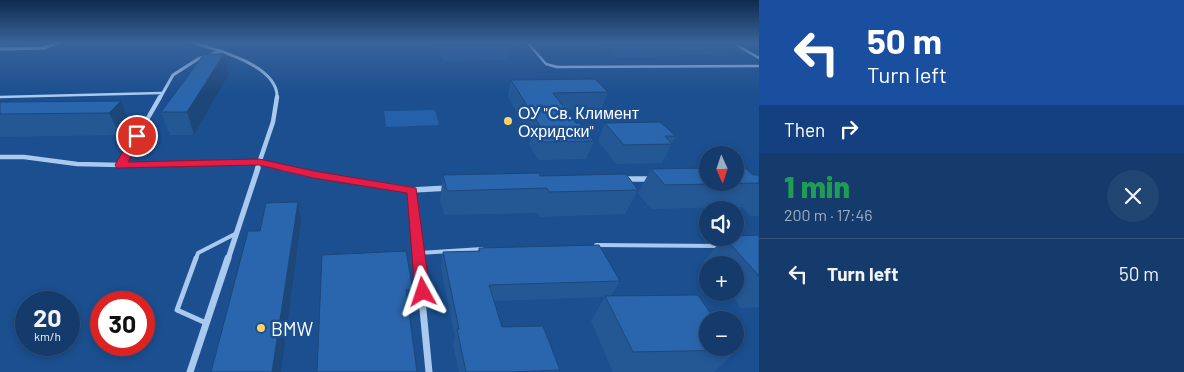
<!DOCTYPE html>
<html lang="en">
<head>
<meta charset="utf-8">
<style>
  :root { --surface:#143b6b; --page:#214673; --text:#f1f3f6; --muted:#9dadc1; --line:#33557e }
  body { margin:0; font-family:Barlow,sans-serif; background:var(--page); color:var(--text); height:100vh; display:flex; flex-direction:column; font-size:19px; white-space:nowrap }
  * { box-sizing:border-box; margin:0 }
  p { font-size:16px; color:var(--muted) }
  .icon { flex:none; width:28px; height:28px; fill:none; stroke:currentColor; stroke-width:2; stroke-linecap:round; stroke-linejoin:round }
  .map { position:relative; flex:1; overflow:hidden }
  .drawer { display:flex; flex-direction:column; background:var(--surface); width:425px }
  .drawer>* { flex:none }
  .guide { background:#1a4fa0; color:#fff; overflow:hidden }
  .needle { width:32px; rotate:177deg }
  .controls { position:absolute; left:699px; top:146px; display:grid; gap:10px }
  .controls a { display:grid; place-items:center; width:45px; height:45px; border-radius:50%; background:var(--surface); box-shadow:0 2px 8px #0003,0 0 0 1px var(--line); font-size:25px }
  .speed { position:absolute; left:15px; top:291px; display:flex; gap:10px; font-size:25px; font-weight:700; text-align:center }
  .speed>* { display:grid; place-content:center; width:65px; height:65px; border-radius:50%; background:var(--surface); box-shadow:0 2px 8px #0003,0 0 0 1px var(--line); line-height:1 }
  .speed small { font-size:12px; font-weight:400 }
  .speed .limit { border:8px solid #d22; background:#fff; color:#111 }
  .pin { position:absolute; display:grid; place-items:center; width:42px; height:42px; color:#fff; margin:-21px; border:2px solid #fff; border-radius:50%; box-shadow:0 1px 5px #0007 }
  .me { position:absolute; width:55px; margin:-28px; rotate:355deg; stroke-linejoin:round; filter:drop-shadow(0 0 4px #0008) }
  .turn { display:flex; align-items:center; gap:18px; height:105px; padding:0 25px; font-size:22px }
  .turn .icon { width:65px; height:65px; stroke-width:2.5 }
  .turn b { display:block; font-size:35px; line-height:42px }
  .then { display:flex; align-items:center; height:48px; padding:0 25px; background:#0003; gap:10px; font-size:19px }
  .round { display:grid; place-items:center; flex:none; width:52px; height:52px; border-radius:26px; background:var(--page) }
  .head { display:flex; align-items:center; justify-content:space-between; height:85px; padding:0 25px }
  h1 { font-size:30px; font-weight:800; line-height:38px; color:#1e9e55 }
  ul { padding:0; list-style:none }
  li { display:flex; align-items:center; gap:15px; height:70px; padding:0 25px; border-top:1px solid var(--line) }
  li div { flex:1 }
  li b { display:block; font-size:19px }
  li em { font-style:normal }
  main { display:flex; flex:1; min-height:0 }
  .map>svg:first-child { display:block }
  .green { fill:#2461a8 }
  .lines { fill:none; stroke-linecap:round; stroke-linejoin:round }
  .lane-far2 { stroke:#a9c9ee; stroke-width:2.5 }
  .lane-far1 { stroke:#a9c9ee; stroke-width:4 }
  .lane { stroke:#a9c9ee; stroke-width:5 }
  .street-far3 { stroke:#a9c9ee; stroke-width:3 }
  .street-far2 { stroke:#a9c9ee; stroke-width:4.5 }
  .street-far1 { stroke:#a9c9ee; stroke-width:5.5 }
  .street { stroke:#a9c9ee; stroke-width:7 }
  .wall { fill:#245895 }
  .shaded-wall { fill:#1d4779 }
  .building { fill:#2a66ad; stroke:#1d4779 }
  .route { fill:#e11d48; stroke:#92132f }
  .poi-dot { fill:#ffd166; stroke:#1b4f8f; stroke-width:2 }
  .labels { text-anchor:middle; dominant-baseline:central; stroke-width:5; stroke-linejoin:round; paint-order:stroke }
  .poi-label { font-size:16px; fill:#fff; stroke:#1b4f8f; text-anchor:start }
  .near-poi-label { font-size:19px; fill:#fff; stroke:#1b4f8f; text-anchor:start }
</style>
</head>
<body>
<main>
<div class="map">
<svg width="759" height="372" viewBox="0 0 759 372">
  <rect width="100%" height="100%" fill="#1b4f8f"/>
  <path class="green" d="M 435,110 L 439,125 L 386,127 L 384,111 Z"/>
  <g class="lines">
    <g class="lane-far2">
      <path d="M 527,42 L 546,64 L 557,67 L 759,66"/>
      <path d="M 731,42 L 759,58"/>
      <path d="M 0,97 L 161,93"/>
    </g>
    <g class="lane-far1">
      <path d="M 596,245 L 719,246"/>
      <path d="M 419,253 L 482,249"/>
      <path d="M 196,259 L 198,253 L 235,234"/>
    </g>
    <path class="lane" d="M 196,258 L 177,310 L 206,323"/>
    <g class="street-far3">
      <path d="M 190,42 C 215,49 279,65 277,98"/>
      <path d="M 0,49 L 44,48 L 60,42"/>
      <path d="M 160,98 L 173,75 L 198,59 L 222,51"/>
    </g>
    <g class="street-far2">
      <path d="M 0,157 L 24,157 L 77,164 L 121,165 L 259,162 L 289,169"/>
      <path d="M 121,165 L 160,97"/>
      <path d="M 257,169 L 273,122 L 277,97"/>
    </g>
    <g class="street-far1">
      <path d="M 283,168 L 314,175 L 412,190 L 449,188"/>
      <path d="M 624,179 L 651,179"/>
      <path d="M 412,190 L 418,259"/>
      <path d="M 228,259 L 258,168"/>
    </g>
    <g class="street">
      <path d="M 418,258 L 429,372"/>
      <path d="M 190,372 L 228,258"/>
    </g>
  </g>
  <g class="wall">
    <path d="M 434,42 L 508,42 L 510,45 L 507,60 L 444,61 Z"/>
    <path d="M 605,42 L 740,42 L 734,53 L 620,58 L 605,47 Z"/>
    <path d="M 224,54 L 229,74 L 194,135 L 170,135 L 161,112 Z"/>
    <path d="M 511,80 L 608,92 L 601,109 L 566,110 L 576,123 L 594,141 L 586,159 L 538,160 L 529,144 L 531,138 L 508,97 Z"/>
    <path d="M 121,101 L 130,123 L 120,135 L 0,137 L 0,102 Z"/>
    <path d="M 605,123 L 676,136 L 662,163 L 616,164 L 598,141 Z"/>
    <path d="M 651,169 L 759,175 L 759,216 L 751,216 L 742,207 L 651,209 L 638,193 Z"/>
    <path d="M 443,175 L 540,176 L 638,190 L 625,214 L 540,217 L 538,213 L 444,215 L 440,200 Z"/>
    <path d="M 759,235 L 759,307 L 741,308 L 729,292 L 735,292 L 735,265 L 708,265 L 704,261 L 723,238 L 735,238 Z"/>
    <path d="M 479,248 L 620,281 L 611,296 L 737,350 L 714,372 L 613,372 L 591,321 L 605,297 L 494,301 L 502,327 L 560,370 L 559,372 L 459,372 L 453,345 L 455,338 L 441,268 L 443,252 L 478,251 Z"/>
    <path d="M 322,255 L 413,290 L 411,310 L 409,310 Z"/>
  </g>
  <g class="shaded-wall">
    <path d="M 224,54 L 229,74 L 194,135 L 187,112 Z"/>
    <path d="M 121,101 L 130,123 L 120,135 L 109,113 Z"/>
    <path d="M 298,202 L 301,221 L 281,372 L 272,372 Z"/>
  </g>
  <g class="building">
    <path d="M 443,42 L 508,42 L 510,45 L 445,46 Z"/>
    <path d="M 204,54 L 224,54 L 187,112 L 161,112 Z"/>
    <path d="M 595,79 L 608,92 L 553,93 L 576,123 L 580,123 L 594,141 L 543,142 L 534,126 L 540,126 L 511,80 Z"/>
    <path d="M 121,101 L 109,113 L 0,114 L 0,102 Z"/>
    <path d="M 660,122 L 676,136 L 665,136 L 672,144 L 624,145 L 605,123 Z"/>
    <path d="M 735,167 L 744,167 L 753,175 L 759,175 L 759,183 L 665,185 L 651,169 L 708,168 L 708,182 L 735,182 Z"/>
    <path d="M 539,173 L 540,176 L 626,174 L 638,190 L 549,192 L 547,188 L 447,191 L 443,175 Z"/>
    <path d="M 298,202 L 272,372 L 211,372 L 248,231 L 260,231 L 266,203 Z"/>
    <path d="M 759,235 L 759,276 L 725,238 L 735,238 L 735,236 Z"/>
    <path d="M 599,245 L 620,281 L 489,285 L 502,327 L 543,326 L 560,370 L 511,372 L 466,372 L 457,329 L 459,329 L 443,252 L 480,251 L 479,248 Z"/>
    <path d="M 406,251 L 413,290 L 406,290 L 417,372 L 317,372 L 322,255 Z"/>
    <path d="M 698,295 L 715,320 L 708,320 L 708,348 L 735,348 L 737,350 L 633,352 L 605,296 Z"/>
  </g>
  <linearGradient id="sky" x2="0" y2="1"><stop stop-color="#0f2b4f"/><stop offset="0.45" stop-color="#39639b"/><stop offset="1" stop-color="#39639b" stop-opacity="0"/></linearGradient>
  <rect width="759" height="94" fill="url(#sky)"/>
  <path class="route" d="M 137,133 L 142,136 L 128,162 L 259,159 L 314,171 L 416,188 L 430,292 L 428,297 L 423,299 L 417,297 L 415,292 L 407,193 L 314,178 L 259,165 L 117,168 L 115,165 L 132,136 Z"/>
  <g class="poi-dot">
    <circle cx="508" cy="121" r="5"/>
    <circle cx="261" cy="328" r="5"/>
  </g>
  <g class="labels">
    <g class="poi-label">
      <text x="518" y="112">ОУ "Св. Климент<tspan x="518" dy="18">Охридски"</tspan></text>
    </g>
    <g class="near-poi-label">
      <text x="271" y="328">BMW</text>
    </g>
  </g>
</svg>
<div class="controls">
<a><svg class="needle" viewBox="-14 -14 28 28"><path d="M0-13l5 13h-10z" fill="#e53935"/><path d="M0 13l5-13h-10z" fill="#9dadc1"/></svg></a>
<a><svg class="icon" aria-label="sound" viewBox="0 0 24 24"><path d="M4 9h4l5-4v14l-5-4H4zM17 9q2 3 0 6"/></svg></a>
<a>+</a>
<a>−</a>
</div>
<div class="speed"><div>20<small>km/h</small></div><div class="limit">30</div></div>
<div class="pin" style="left:137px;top:136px;background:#d93025"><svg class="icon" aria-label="arrive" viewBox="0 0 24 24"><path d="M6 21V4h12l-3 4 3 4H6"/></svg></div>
<svg class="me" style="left:423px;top:292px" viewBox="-20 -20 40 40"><path d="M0-17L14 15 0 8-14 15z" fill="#e11d48" stroke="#fff" stroke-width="4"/></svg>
</div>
<section class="drawer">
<div class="guide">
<div class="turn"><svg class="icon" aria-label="left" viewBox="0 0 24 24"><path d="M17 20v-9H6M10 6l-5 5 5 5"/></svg><div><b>50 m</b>Turn left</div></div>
<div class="then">Then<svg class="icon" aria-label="right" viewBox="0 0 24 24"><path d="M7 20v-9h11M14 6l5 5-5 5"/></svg></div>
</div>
<div class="head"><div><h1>1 min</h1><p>200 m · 17:46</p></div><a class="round"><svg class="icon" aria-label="close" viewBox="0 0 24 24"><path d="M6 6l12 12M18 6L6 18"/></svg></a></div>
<ul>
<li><svg class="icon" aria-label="left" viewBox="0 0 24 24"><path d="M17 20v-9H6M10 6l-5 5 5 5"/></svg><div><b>Turn left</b></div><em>50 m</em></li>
</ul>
</section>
</main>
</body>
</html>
